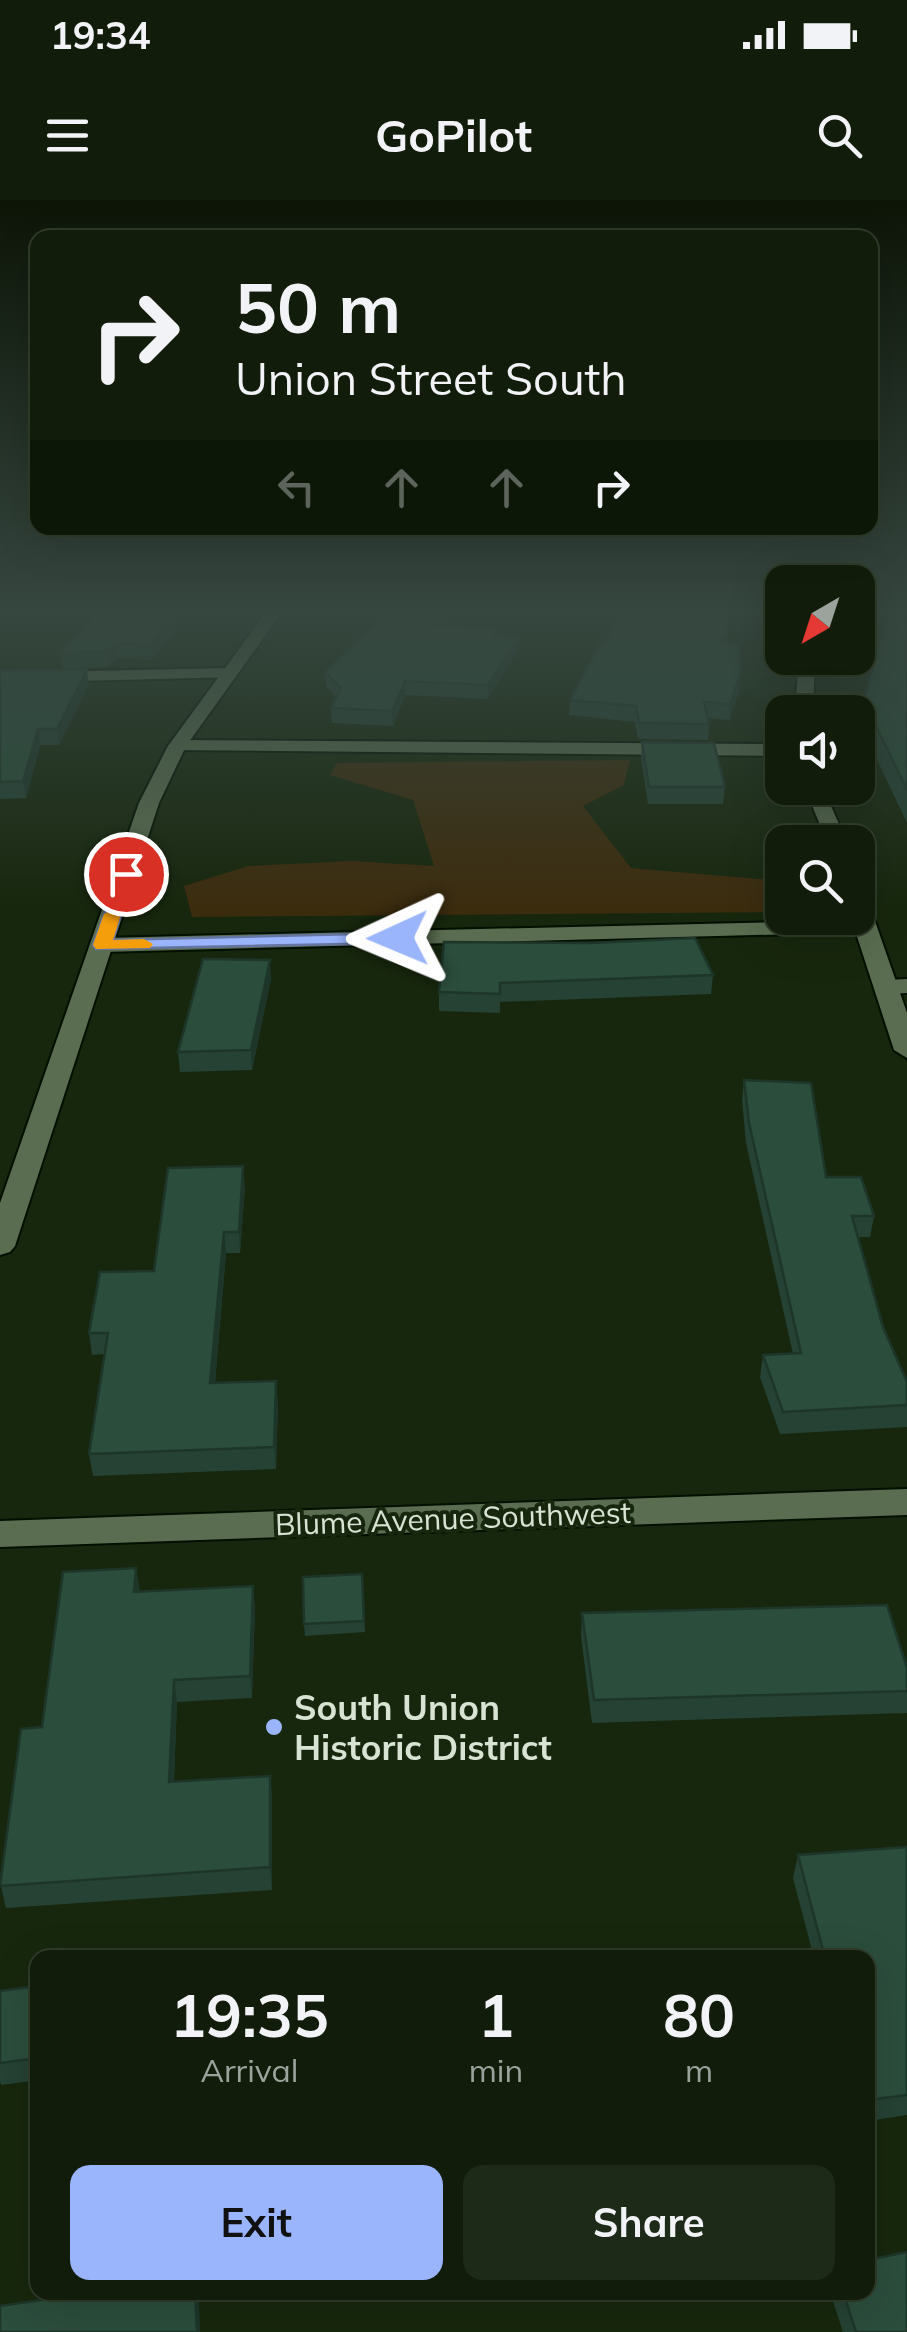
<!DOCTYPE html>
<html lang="en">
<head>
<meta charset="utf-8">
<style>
  :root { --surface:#111d0a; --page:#1e2a18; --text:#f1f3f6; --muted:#9ca29c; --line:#303b2b; --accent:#9bb5fd }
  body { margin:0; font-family:Mulish,sans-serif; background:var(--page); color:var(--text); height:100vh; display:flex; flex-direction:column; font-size:38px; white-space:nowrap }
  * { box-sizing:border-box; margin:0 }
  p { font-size:32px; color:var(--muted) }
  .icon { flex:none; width:55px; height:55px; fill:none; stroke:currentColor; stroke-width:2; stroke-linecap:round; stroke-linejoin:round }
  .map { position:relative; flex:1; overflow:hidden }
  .drawer { position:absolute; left:30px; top:1750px; width:845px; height:350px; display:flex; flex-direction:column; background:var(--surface); border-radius:20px; box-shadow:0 10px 40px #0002,0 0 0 2px var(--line) }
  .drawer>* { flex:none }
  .top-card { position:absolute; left:30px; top:30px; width:848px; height:305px; border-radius:20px; box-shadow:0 10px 40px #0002,0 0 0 2px var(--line); background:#111d0a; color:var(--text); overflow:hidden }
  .needle { width:65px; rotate:219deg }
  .fabs { position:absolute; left:765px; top:365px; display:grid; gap:20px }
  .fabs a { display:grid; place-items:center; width:110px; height:110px; border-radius:20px; background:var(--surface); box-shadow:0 10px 40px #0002,0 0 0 2px var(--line); font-size:50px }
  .pin { position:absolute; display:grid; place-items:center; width:85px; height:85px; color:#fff; margin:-42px; border:5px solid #fff; border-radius:50%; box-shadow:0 2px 10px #0007 }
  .me { position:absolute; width:110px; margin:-55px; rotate:269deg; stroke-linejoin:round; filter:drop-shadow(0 0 8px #0008) }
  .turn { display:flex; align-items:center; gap:35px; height:210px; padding:0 40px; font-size:45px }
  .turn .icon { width:130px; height:130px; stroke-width:2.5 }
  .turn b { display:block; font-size:70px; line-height:85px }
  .lanes { display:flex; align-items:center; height:95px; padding:0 40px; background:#0003; justify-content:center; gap:50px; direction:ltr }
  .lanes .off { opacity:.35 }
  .eta { display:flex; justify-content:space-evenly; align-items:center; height:170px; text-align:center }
  .eta b { font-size:60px; font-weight:700; line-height:70px }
  .action { display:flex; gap:20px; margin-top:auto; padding:20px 40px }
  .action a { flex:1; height:115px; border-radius:20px; background:var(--accent); color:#111; font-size:40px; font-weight:700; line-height:115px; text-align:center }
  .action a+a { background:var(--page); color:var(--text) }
  .status { display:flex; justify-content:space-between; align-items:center; height:70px; padding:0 50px; background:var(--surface); direction:ltr }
  .status svg { height:28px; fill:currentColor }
  header { display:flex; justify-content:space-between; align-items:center; height:130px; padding:0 40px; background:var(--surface); font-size:45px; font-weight:700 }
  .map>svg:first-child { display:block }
  .green { fill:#3c2c0e }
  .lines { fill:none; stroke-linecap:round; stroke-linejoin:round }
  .street-casing { stroke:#030f00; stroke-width:4 }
  .secondary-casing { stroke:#030f00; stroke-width:4 }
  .street { fill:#5a6d50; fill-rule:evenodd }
  .secondary { fill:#5a6d50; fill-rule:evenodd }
  .wall { fill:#254234 }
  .shaded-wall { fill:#1e362a }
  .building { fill:#2b4d3c; stroke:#1e362a; stroke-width:2.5 }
  .route { fill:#9bb5fd; stroke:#6576a4; stroke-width:2.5 }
  .slow { fill:#f59e0b }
  .poi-dot { fill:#9bb5fd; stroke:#17270d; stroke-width:4 }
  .labels { text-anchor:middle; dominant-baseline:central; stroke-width:8; stroke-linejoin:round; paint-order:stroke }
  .street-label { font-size:30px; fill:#d8e3d3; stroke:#17270d }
  .near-poi-label { font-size:35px; font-weight:bold; fill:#d8e3d3; stroke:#17270d; text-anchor:start }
</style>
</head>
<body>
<div class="status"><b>19:34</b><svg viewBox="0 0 49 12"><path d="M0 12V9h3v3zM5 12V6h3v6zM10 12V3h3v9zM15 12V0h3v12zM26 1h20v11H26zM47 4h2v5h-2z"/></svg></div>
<header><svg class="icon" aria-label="menu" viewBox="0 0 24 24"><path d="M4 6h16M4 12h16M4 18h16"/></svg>GoPilot<svg class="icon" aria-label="search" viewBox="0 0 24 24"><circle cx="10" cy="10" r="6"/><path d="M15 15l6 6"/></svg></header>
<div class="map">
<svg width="907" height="2132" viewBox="0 0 907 2132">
  <rect width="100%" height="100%" fill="#17270d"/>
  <path class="green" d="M 630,560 L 624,585 L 583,606 L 631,668 L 782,681 L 782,712 L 192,717 L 184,686 L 248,666 L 351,661 L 434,666 L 413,600 L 330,575 L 337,563 Z"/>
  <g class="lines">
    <defs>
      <g id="street">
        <path d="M 229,468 L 238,473 L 235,477 L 0,483 L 0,473 Z"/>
        <path d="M 177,540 L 782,544 L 782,556 L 170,550 L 168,546 Z"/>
        <path d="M 865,720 L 876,727 L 873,732 L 102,752 L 90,745 L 102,738 Z"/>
        <path d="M 907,779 L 907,793 L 886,794 L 874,787 L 886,780 Z"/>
        <path d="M 907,1289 L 907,1315 L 0,1347 L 0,1321 Z"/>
      </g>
      <g id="secondary">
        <path d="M 267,411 L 283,411 L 186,546 L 159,603 L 15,1046 L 10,1052 L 0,1055 L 0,1003 L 139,603 L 168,546 Z"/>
        <path d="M 799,458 L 815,458 L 813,512 L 795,512 Z"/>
        <path d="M 805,588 L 823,588 L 847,642 L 827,642 Z"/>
        <path d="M 858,697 L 869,704 L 907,813 L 907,858 L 894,850 L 851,718 L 858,718 Z"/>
      </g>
    </defs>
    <use href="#street" class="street-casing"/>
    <use href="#secondary" class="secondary-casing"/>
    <use href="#street" class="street"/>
    <use href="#secondary" class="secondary"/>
  </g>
  <g class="wall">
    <path d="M 389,411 L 461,411 L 461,420 L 452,426 L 498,429 L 497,436 L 517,451 L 488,499 L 405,495 L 393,526 L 332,523 L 331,508 L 336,497 L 326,486 L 325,472 Z"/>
    <path d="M 734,411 L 724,444 L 741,472 L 740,487 L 729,520 L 708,518 L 709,524 L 708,540 L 638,539 L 635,522 L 569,515 L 570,500 L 605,443 Z"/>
    <path d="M 907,411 L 907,623 L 860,524 L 864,501 Z"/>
    <path d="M 189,412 L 152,460 L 118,458 L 108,467 L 63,468 L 61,453 Z"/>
    <path d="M 0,470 L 89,484 L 59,545 L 40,545 L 26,598 L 0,599 Z"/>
    <path d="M 642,542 L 725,587 L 723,604 L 648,604 L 641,558 Z"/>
    <path d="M 444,742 L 713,775 L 711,794 L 500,802 L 500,813 L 439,811 L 439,792 Z"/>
    <path d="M 271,779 L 252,870 L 180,872 L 178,852 Z"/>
    <path d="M 744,880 L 826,977 L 874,1016 L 870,1037 L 858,1037 L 907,1205 L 907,1227 L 780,1234 L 760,1177 L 763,1155 L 793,1154 L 746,943 L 742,900 Z"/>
    <path d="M 245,987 L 240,1053 L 226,1053 L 215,1183 L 278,1203 L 276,1269 L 93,1276 L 89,1254 L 105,1154 L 92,1155 L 89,1133 Z"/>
    <path d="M 362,1374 L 365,1432 L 305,1436 L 304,1424 Z"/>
    <path d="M 253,1386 L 255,1409 L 252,1498 L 177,1502 L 174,1581 L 270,1576 L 272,1598 L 272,1690 L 6,1708 L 0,1682 L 140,1392 Z"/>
    <path d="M 582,1413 L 907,1468 L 907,1513 L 592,1523 L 581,1436 Z"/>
    <path d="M 907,1647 L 907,1915 L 868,1921 L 868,1758 L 814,1758 L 793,1678 L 798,1655 Z"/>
    <path d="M 38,1786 L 38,1880 L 1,1885 L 0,1881 L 0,1791 Z"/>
    <path d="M 830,2092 L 868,2092 L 907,2132 L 843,2132 Z"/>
  </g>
  <g class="shaded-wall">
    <path d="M 177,411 L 189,412 L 152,460 L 150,445 Z"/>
    <path d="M 454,411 L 461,411 L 461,420 L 434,439 L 434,425 Z"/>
    <path d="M 731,411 L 734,411 L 719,459 L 720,444 Z"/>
    <path d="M 518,438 L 517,451 L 488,499 L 488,485 Z"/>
    <path d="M 116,443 L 118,458 L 108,467 L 106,452 Z"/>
    <path d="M 87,469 L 89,484 L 59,545 L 57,529 Z"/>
    <path d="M 741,472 L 740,487 L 729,520 L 730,504 Z"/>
    <path d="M 405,481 L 405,495 L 393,526 L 392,511 Z"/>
    <path d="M 38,529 L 40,545 L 26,598 L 23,581 Z"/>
    <path d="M 270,760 L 271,779 L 252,870 L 251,850 Z"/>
    <path d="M 243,966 L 245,987 L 240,1053 L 239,1032 Z"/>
    <path d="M 224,1032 L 226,1053 L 213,1205 L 210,1183 Z"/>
    <path d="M 276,1181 L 278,1203 L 276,1269 L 274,1247 Z"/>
    <path d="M 136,1368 L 140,1390 L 138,1414 L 134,1392 Z"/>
    <path d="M 253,1386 L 255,1409 L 252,1498 L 250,1476 Z"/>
    <path d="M 174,1480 L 177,1502 L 173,1604 L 169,1582 Z"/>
    <path d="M 270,1576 L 272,1598 L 272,1690 L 270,1667 Z"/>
    <path d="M 195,2092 L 198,2092 L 199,2098 L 200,2132 L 197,2132 Z"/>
  </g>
  <g class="building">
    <path d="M 101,411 L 177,411 L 150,445 L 116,443 L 106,452 L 61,453 Z"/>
    <path d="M 389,411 L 454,411 L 434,425 L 498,429 L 494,436 L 518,438 L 488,485 L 405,481 L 392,511 L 331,508 L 341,488 L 325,472 Z"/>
    <path d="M 621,411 L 731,411 L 720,444 L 739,445 L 741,472 L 730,504 L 704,502 L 709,524 L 639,523 L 636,506 L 570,500 L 600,443 L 605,443 Z"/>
    <path d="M 889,411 L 907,411 L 907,590 L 864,501 Z"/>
    <path d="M 87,469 L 57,529 L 38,529 L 23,581 L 0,582 L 0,470 Z"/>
    <path d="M 642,542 L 714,543 L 725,587 L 649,587 Z"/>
    <path d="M 695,738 L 713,775 L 500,783 L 500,794 L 439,792 L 444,742 L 591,743 Z"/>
    <path d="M 203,759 L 270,760 L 251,850 L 178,852 Z"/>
    <path d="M 744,880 L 811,883 L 826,977 L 861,977 L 874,1016 L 852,1016 L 883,1127 L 907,1182 L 907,1205 L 783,1212 L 763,1155 L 801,1153 L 749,923 Z"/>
    <path d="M 243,966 L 239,1032 L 224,1032 L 210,1183 L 276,1181 L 274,1247 L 89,1254 L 108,1133 L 89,1133 L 100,1072 L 154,1071 L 168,968 Z"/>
    <path d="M 136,1368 L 134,1392 L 253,1386 L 250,1476 L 174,1480 L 169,1582 L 270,1576 L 270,1667 L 0,1686 L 21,1529 L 42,1527 L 63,1372 Z"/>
    <path d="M 362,1374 L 364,1421 L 304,1424 L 303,1377 Z"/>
    <path d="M 887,1405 L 907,1468 L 907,1491 L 594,1500 L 582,1413 Z"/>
    <path d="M 907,1647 L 907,1895 L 868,1900 L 868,1758 L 825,1758 L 798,1655 Z"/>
    <path d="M 38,1786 L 38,1858 L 0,1863 L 0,1791 Z"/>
    <path d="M 38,1924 L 38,1970 L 36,1970 Z"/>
    <path d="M 907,2052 L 907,2132 L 856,2132 L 843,2092 L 868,2092 L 868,2060 Z"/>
    <path d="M 96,2092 L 195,2092 L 197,2132 L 0,2132 L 0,2106 Z"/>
  </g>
  <linearGradient id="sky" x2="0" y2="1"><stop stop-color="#0d1507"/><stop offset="0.58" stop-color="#364740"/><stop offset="1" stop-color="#364740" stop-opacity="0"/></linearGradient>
  <rect width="907" height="710" fill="url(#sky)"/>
  <path class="route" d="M 120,671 L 134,674 L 113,740 L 398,733 L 407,738 L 398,743 L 96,749 L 93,745 Z"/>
  <path class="slow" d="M 112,709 L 121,714 L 113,740 L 144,739 L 153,744 L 150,748 L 96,749 L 93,745 L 104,714 Z"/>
  <circle class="poi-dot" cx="274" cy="1527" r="10"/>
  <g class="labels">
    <g class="street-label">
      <text transform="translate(453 1318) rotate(-2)">Blume Avenue Southwest</text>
    </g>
    <g class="near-poi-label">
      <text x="294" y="1507">South Union<tspan x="294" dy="40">Historic District</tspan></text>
    </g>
  </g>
</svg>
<div class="fabs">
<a><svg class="needle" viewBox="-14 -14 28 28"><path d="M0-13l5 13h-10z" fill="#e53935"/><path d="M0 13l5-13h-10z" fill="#9ca29c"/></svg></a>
<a><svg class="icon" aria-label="sound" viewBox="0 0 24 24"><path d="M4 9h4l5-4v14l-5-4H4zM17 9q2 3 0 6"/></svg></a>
<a><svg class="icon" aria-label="search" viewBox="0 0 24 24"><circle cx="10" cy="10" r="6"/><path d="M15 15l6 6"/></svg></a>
</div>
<div class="pin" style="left:126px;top:674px;background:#d93025"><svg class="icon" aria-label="arrive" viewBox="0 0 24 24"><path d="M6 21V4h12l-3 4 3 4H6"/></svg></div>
<svg class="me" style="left:398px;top:738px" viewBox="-20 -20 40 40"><path d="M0-17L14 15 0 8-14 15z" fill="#9bb5fd" stroke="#fff" stroke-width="4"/></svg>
<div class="top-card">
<div class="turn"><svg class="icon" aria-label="right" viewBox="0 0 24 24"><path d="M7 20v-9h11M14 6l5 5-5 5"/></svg><div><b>50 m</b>Union Street South</div></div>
<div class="lanes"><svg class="icon off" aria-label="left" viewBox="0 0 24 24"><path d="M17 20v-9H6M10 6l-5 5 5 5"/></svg><svg class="icon off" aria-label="ahead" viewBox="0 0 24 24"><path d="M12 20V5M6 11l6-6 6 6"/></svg><svg class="icon off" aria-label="ahead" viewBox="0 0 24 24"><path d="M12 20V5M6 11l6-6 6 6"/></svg><svg class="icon" aria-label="right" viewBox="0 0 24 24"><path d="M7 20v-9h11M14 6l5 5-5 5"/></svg></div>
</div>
<section class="drawer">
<div class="eta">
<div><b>19:35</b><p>Arrival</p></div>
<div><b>1</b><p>min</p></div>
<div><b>80</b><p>m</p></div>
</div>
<div class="action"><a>Exit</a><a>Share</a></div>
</section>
</div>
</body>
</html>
